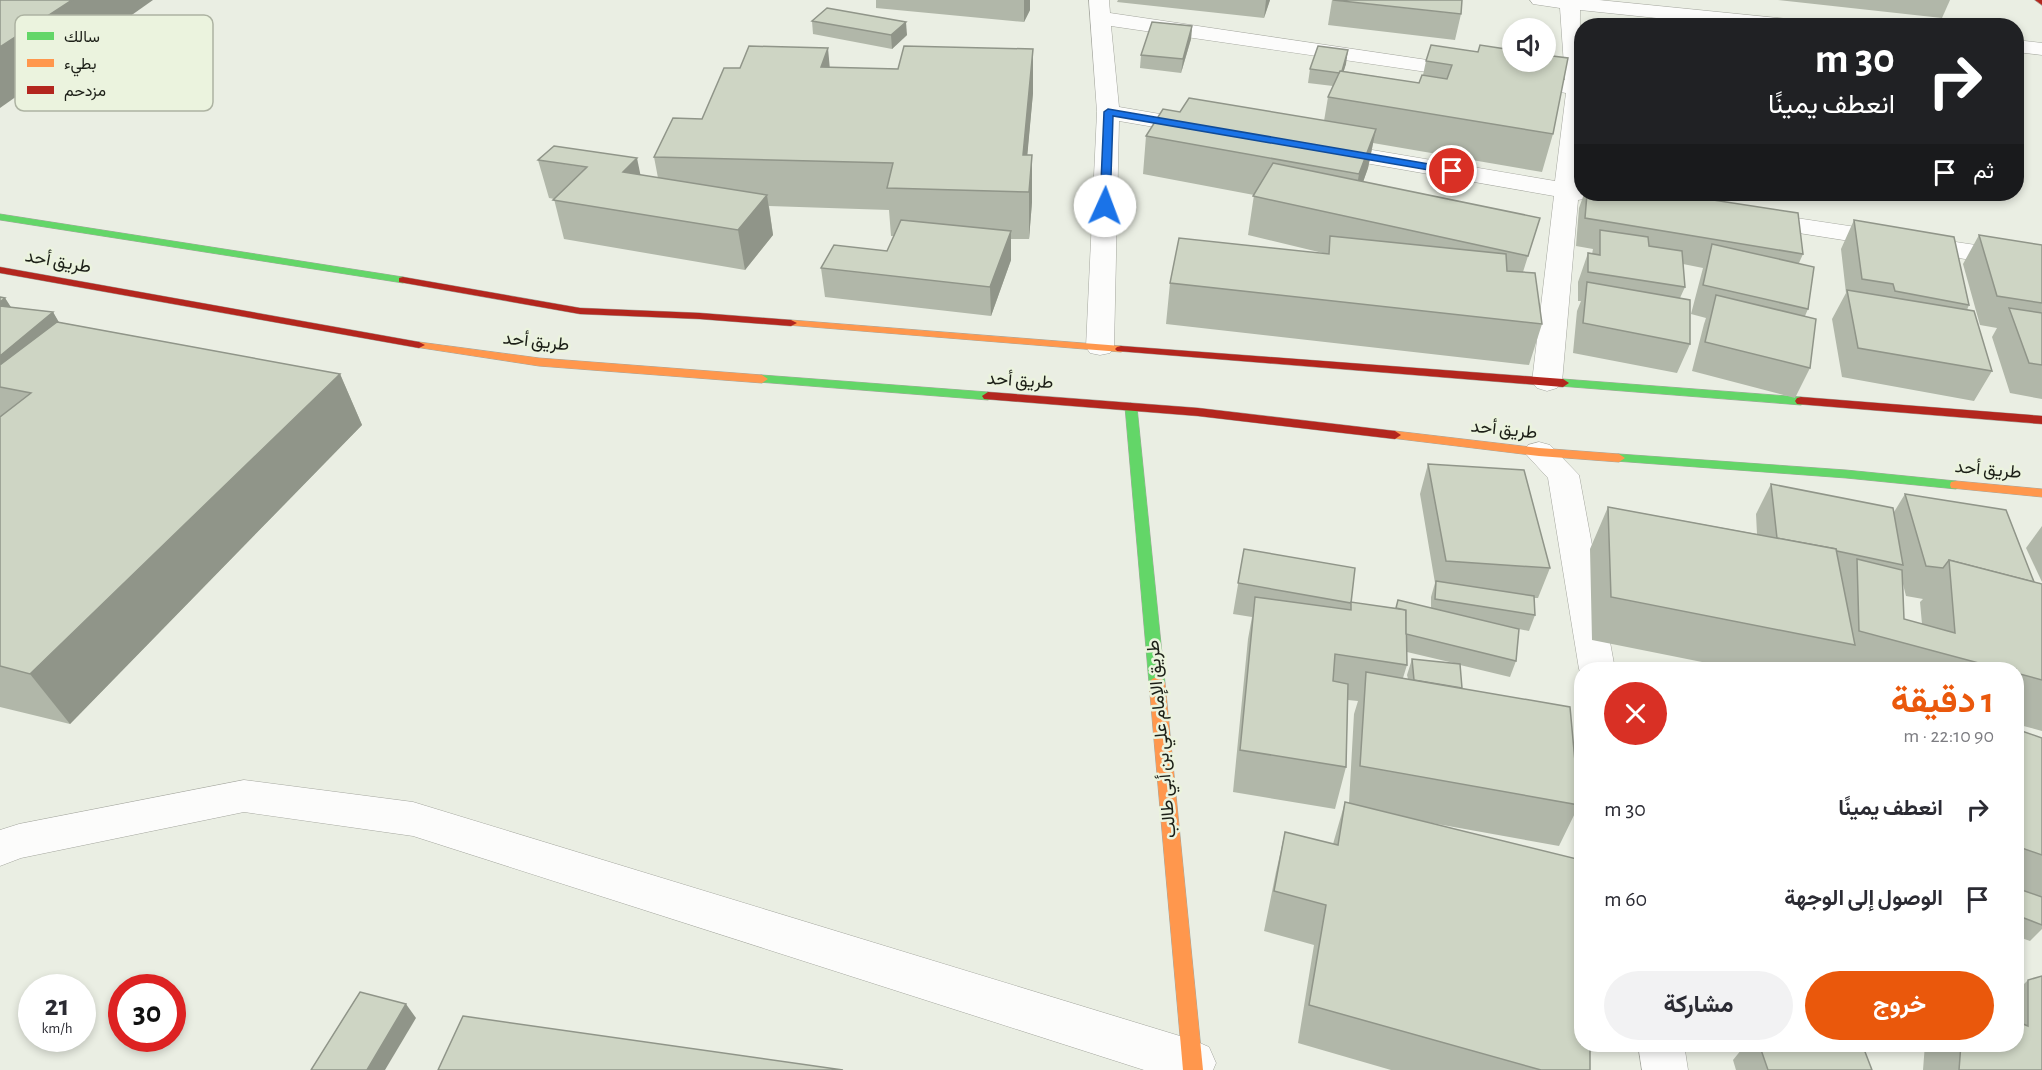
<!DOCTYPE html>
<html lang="ar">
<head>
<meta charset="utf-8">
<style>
  :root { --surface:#fff; --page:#f2f2f3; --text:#2b2b33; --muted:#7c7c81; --accent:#ea580c }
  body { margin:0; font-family:"Alegreya Sans",Vazirmatn,sans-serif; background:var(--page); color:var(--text); direction:rtl; height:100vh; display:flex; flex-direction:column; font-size:22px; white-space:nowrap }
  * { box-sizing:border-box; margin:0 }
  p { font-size:20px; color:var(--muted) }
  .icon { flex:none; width:33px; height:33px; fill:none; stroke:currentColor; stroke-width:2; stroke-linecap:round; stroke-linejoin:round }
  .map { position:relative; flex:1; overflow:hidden; direction:ltr }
  .sheet { position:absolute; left:1574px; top:662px; width:450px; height:390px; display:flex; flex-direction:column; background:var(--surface); border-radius:24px; box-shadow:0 3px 9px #0003; direction:rtl }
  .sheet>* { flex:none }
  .top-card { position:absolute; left:1574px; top:18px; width:450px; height:183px; border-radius:24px; box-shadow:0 3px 9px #0003; direction:rtl; background:#202124; color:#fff; overflow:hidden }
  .tools { position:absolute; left:1502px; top:18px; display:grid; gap:12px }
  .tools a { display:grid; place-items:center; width:54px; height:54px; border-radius:50%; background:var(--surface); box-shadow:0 3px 9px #0003; font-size:30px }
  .speed { position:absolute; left:18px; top:974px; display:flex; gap:12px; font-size:30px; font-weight:700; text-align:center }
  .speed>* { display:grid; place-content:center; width:78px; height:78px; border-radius:50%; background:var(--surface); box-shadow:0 3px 9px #0003; line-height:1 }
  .speed small { font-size:15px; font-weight:400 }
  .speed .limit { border:9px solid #d22; background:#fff; color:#111 }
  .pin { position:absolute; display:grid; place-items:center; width:51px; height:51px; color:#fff; margin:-26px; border:3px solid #fff; border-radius:50%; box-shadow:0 2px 6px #0007 }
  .me { position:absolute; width:66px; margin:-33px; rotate:2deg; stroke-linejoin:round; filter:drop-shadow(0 0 4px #0008) }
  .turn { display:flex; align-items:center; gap:21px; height:126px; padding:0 30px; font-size:27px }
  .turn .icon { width:78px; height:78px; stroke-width:2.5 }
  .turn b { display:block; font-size:42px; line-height:51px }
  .then { display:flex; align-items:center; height:57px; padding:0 30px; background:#0003; gap:12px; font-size:22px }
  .round { display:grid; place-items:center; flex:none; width:63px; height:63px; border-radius:32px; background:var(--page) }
  .overview { display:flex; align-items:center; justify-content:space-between; height:102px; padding:0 30px }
  h1 { font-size:36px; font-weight:700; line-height:45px; color:var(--accent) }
  .button { display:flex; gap:12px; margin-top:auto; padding:12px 30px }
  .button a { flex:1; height:69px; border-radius:36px; background:var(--accent); color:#fff; font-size:24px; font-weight:700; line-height:69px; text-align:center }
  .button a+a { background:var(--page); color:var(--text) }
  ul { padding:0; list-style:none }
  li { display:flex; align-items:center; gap:18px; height:90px; padding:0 30px }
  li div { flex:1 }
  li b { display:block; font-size:22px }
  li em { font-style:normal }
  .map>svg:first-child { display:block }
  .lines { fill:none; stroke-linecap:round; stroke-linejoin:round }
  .street-casing { stroke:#a4a69e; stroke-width:1 }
  .fast-casing { stroke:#a4a69e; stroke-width:1 }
  .slow-casing { stroke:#a4a69e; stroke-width:1 }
  .jam-casing { stroke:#a4a69e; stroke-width:1 }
  .street { fill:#fcfcfb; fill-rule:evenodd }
  .fast { fill:#63d668; fill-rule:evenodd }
  .slow { fill:#ff974d; fill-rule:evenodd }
  .jam { fill:#b3261e; fill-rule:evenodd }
  .wall { fill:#b1b7a9; fill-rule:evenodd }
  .shaded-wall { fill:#909589 }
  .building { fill:#ced5c4; stroke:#909589; stroke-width:1.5 }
  .route { fill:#1a73e8; stroke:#114b97; stroke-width:1.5 }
  .labels { text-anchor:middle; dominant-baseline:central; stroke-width:5; stroke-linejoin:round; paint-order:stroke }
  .street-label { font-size:18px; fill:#1c1f17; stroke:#ebf3de }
  .key { fill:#ebf3de; stroke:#adb3a2; stroke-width:1.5 }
  .key-label { font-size:16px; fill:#1c1f17 }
</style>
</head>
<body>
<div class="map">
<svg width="2042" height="1070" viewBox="0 0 2042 1070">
  <rect width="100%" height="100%" fill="#eaeee3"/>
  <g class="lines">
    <defs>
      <g id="street">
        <path d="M 1089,0 L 1109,0 L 1110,13 L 1468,66 L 1476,67 L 1479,72 L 1476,77 L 1468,78 L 1111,26 L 1119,107 L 1201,121 L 1209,123 L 1212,128 L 1209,133 L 1201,135 L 1119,121 L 1114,347 L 1110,353 L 1100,355 L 1090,353 L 1086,347 L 1097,112 Z"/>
        <path d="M 1530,0 L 1599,0 L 1798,20 L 1805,22 L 1808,26 L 1733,26 L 1580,10 L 1579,185 L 1581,194 L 1593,194 L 1590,198 L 1578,200 L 1562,382 L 1557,388 L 1547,391 L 1537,388 L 1532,382 L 1554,196 L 1325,156 L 1317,154 L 1313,149 L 1317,144 L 1325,142 L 1555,181 L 1566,93 L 1519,85 L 1511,84 L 1508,79 L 1511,74 L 1519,73 L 1565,80 L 1560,8 L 1533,4 Z"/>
        <path d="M 2016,40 L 2042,43 L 2042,55 L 2016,52 Z"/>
        <path d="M 1756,212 L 2042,255 L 2042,271 L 1747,225 L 1743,220 L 1747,215 Z"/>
        <path d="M 1539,442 L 1550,445 L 1579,475 L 1615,669 L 1581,669 L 1581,673 L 1579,669 L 1548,478 L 1524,452 L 1528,445 Z"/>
        <path d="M 244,780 L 413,802 L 1193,1040 L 1209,1047 L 1216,1063 L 1213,1070 L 1144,1070 L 413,836 L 244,812 L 21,858 L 0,866 L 0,830 L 19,824 Z"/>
        <path d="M 1638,1044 L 1684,1044 L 1688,1070 L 1642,1070 Z"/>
      </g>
      <g id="fast">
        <path d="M 0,214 L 403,277 L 408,280 L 403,283 L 0,220 Z"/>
        <path d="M 762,375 L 988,392 L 994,396 L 988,400 L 758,382 L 756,379 L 758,376 Z"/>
        <path d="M 1563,379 L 1801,397 L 1807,401 L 1801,405 L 1559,386 L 1557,383 Z"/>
        <path d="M 1131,403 L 1137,407 L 1165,683 L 1162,687 L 1157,689 L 1152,687 L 1149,683 L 1125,407 Z"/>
        <path d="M 1619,454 L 1846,470 L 1956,481 L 1962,485 L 1956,489 L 1846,478 L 1615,461 L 1613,458 L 1615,455 Z"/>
      </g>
      <g id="slow">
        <path d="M 791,320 L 1121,346 L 1127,349 L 1121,352 L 787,325 L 787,321 Z"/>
        <path d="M 419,342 L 539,358 L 762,375 L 768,379 L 762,383 L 539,366 L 415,347 L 413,345 Z"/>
        <path d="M 1395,431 L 1539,448 L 1619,454 L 1625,458 L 1619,462 L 1539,456 L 1391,438 L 1389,435 L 1391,432 Z"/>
        <path d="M 1956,481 L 2042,489 L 2042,497 L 1951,488 L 1950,485 L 1951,482 Z"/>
        <path d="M 1157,677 L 1162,679 L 1165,683 L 1203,1070 L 1183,1070 L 1149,683 L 1152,679 Z"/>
      </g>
      <g id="jam">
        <path d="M 2035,0 L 2042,0 L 2042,5 Z"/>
        <path d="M 0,267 L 419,342 L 425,345 L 419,348 L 0,273 Z"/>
        <path d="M 403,277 L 580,308 L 700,313 L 791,320 L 797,323 L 791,326 L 700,319 L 580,314 L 399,282 L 399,278 Z"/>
        <path d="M 1121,346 L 1563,379 L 1569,383 L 1563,387 L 1117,351 L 1115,349 L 1117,347 Z"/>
        <path d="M 988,392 L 1198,408 L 1395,431 L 1401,435 L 1395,439 L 1198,416 L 984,399 L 982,396 Z"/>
        <path d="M 1801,397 L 2042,416 L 2042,424 L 1797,404 L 1795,401 L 1797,398 Z"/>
      </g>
    </defs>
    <use href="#street" class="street-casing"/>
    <use href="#fast" class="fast-casing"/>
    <use href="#slow" class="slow-casing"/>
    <use href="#jam" class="jam-casing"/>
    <use href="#street" class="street"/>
    <use href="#fast" class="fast"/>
    <use href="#slow" class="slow"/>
    <use href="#jam" class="jam"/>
  </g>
  <g class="wall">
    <path d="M 876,0 L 1030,0 L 1030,10 L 1024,22 L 876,8 Z"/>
    <path d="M 1118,0 L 1270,0 L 1264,18 L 1117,2 Z"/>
    <path d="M 1332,0 L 1461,14 L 1455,40 L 1328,25 Z"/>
    <path d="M 1778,0 L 1950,0 L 1942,18 Z"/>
    <path d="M 812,21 L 907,35 L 892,49 L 813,34 Z"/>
    <path d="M 1192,26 L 1191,39 L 1181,73 L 1140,68 L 1141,55 Z"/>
    <path d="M 1431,45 L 1553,134 L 1542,172 L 1373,143 L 1368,168 L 1363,182 L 1540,218 L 1523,272 L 1542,324 L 1529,365 L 1166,324 L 1170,283 L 1327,254 L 1248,235 L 1254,195 L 1143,174 L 1146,136 L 1180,112 L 1324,121 L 1328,97 L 1333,86 L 1308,83 L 1310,69 L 1346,64 L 1343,71 L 1419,83 L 1423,75 L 1426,61 Z"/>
    <path d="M 1033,49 L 1033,93 L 1027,155 L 1032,202 L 1029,239 L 1011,239 L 1011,260 L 991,316 L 825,297 L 821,268 L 887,251 L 894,236 L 891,236 L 889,210 L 769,206 L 773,235 L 745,270 L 564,239 L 554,199 L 549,198 L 538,160 L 658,178 L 654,157 L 702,119 L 740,68 L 830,67 L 898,69 Z"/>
    <path d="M 1584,194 L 1674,194 L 1803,254 L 1799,263 L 1808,309 L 1805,316 L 1810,368 L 1795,398 L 1692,371 L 1704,324 L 1706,318 L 1691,314 L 1703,268 L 1683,264 L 1685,287 L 1680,298 L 1690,344 L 1677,373 L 1573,353 L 1577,311 L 1581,301 L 1578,301 L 1578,282 L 1588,253 L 1592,254 L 1593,249 L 1576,246 L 1579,208 Z"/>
    <path d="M 1854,220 L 1969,305 L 1967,310 L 1992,371 L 1974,401 L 1842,377 L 1832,319 L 1846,293 L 1841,249 Z"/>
    <path d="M 1979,235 L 2042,245 L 2042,399 L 2010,393 L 1992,337 L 1997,328 L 1980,325 L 1963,264 Z"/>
    <path d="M 0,297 L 5,298 L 11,307 L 53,312 L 58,322 L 340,374 L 362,425 L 70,724 L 0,707 Z"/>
    <path d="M 1428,464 L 1550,568 L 1538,598 L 1534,598 L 1535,615 L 1529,631 L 1519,629 L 1516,661 L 1510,677 L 1460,665 L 1462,688 L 1579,805 L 1559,846 L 1426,822 L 1575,951 L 1590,1070 L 1391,1070 L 1298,1043 L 1314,945 L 1264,931 L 1276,872 L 1285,832 L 1333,844 L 1345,802 L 1349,803 L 1354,714 L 1358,701 L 1348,700 L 1346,767 L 1335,809 L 1233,792 L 1248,639 L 1252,617 L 1233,614 L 1244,549 L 1351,603 L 1396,608 L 1398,600 L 1431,608 L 1431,597 L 1435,583 L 1420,494 ZM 1407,652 L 1458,664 L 1412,659 L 1407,675 L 1408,679 L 1403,678 L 1407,665 Z"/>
    <path d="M 1771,484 L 1894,512 L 1905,494 L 2034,582 L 2042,584 L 2042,731 L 2016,724 L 2016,669 L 1737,669 L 1592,640 L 1590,549 L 1608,507 L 1757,534 L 1756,514 ZM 1903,584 L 1906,596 L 1923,599 L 1920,602 L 1922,624 L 1904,619 Z"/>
    <path d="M 2042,526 L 2042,582 L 2026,548 Z"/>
    <path d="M 2016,729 L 2042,738 L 2042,929 L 2030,941 L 2016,936 Z"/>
    <path d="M 2028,980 L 2042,1070 L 1923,1070 L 1925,1044 L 2016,1044 L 2016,992 Z"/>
    <path d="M 1746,1044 L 1862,1044 L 1872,1070 L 1736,1070 L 1733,1060 Z"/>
  </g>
  <g class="shaded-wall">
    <path d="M 72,0 L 153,0 L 0,108 L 0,47 Z"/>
    <path d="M 1024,0 L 1030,0 L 1030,10 L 1024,22 Z"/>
    <path d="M 1266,0 L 1270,0 L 1264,18 Z"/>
    <path d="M 906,22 L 907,35 L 892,49 L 891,35 Z"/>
    <path d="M 1192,26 L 1191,39 L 1181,73 L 1183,59 Z"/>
    <path d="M 828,48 L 832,92 L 821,67 Z"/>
    <path d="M 1033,49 L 1033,93 L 1024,192 L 1023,155 Z"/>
    <path d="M 1348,50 L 1346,64 L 1339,87 L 1341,73 Z"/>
    <path d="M 1376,129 L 1368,168 L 1352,213 L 1359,174 Z"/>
    <path d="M 1032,155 L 1032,202 L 1029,239 L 1029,192 Z"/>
    <path d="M 637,158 L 645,197 L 623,172 Z"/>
    <path d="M 767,195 L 773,235 L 745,270 L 738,230 Z"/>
    <path d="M 1011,231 L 1011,260 L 991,316 L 990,287 Z"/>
    <path d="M 5,298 L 27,333 L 53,312 L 77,353 L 0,387 L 0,302 Z"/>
    <path d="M 340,374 L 362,425 L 70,724 L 30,674 Z"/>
    <path d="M 406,1004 L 416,1018 L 385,1070 L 367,1070 Z"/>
  </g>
  <g class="building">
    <path d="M 0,0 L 72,0 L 0,47 Z"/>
    <path d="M 1333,0 L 1462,0 L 1461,14 Z"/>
    <path d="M 827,8 L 906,22 L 891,35 L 812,21 Z"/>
    <path d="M 1152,22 L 1192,26 L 1183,59 L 1141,55 Z"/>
    <path d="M 1431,45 L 1478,52 L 1480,45 L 1512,50 L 1512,62 L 1545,62 L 1545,55 L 1568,58 L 1553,134 L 1328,97 L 1340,71 L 1419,83 L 1422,75 L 1447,79 L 1452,65 L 1426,61 Z"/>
    <path d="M 749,46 L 828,48 L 821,67 L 898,69 L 904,46 L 1033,49 L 1023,155 L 1032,155 L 1029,192 L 887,188 L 893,163 L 654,157 L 673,118 L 702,119 L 724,68 L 740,68 Z"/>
    <path d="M 1318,46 L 1348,50 L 1342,71 L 1340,71 L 1339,73 L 1310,69 Z"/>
    <path d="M 1189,98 L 1376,129 L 1359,174 L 1146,136 L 1163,109 L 1180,112 Z"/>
    <path d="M 554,146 L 637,158 L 623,172 L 767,195 L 738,230 L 553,200 L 587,167 L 538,160 Z"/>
    <path d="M 1273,163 L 1540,218 L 1528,256 L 1253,196 Z"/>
    <path d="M 1587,194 L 1674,194 L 1798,213 L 1803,254 L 1585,218 Z"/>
    <path d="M 901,220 L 1011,231 L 990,287 L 821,268 L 834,245 L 887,251 Z"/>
    <path d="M 1854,220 L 1954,237 L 1969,305 L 1895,291 L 1893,284 L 1862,279 Z"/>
    <path d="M 1600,230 L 1648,237 L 1649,246 L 1682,251 L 1685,287 L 1588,272 L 1588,253 L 1600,255 Z"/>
    <path d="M 1979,235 L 2042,245 L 2042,303 L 1997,296 Z"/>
    <path d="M 1330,236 L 1506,254 L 1507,271 L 1535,273 L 1542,324 L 1170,283 L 1179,238 L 1329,254 Z"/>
    <path d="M 1712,244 L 1814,267 L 1808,309 L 1703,285 Z"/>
    <path d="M 1587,282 L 1690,300 L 1690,344 L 1583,323 Z"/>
    <path d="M 1847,290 L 1974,311 L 1992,371 L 1858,348 Z"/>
    <path d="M 1716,295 L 1816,319 L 1810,368 L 1705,342 Z"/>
    <path d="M 0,297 L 5,298 L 0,302 Z"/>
    <path d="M 0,306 L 53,312 L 0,356 Z"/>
    <path d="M 2009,308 L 2042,313 L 2042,365 L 2029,363 Z"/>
    <path d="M 57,322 L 340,374 L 30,674 L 0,666 L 0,417 L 31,393 L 0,387 L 0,365 Z"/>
    <path d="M 1428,464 L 1524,470 L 1550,568 L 1446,561 Z"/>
    <path d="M 1771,484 L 1893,508 L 1903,565 L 1837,551 L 1836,549 L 1777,538 Z"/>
    <path d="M 1905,494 L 2006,510 L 2034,582 L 1949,560 L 1943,568 L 1926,566 Z"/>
    <path d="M 1608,507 L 1836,549 L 1855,645 L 1611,597 Z"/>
    <path d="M 1244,549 L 1355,568 L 1351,603 L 1238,583 Z"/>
    <path d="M 1857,559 L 1902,570 L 1904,619 L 1955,633 L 1949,560 L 2042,584 L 2042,680 L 2016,673 L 2016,669 L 2001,669 L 1859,631 Z"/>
    <path d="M 1436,581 L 1534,596 L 1535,615 L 1435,599 Z"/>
    <path d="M 1255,597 L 1351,610 L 1351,602 L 1406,610 L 1407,665 L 1335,654 L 1333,681 L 1348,684 L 1346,767 L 1240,750 Z"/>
    <path d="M 1398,600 L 1519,629 L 1516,661 L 1406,634 L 1406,610 L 1396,608 Z"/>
    <path d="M 1412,659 L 1460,664 L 1462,688 L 1414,680 Z"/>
    <path d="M 1644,667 L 1655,669 L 1644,669 Z"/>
    <path d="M 1366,672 L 1570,707 L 1579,805 L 1360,766 Z"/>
    <path d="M 2016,729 L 2042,738 L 2042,855 L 2016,846 Z"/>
    <path d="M 1345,802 L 1577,859 L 1575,951 L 1581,952 L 1581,1044 L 1590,1044 L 1590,1070 L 1541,1070 L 1309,1005 L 1326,905 L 1274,891 L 1285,832 L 1338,845 Z"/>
    <path d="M 2016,888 L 2042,897 L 2042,925 L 2016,915 Z"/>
    <path d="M 2042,976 L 2042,1070 L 1959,1070 L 1961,1044 L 2016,1044 L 2016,1021 L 2028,1026 L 2028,980 Z"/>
    <path d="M 360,992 L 406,1004 L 367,1070 L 311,1070 Z"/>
    <path d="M 463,1016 L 843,1070 L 438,1070 Z"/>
    <path d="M 1759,1044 L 1862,1044 L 1872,1070 L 1768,1070 Z"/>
  </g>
  <path class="route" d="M 1108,109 L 1452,168 L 1457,171 L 1452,174 L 1113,116 L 1110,206 L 1105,209 L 1100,206 L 1104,112 Z"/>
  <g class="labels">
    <g class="street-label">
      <text transform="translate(58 262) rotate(10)">طريق أحد</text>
      <text transform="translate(536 342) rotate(6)">طريق أحد</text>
      <text transform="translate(1020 381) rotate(4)">طريق أحد</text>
      <text transform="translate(1504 430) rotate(6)">طريق أحد</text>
      <text transform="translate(1988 470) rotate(5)">طريق أحد</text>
      <text transform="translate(1162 739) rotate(-95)">طريق الإمام علي بن أبي طالب</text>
    </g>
  </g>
  <rect x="15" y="15" width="198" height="96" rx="9" class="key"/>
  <rect x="27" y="32" width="27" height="8" fill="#63d668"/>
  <rect x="27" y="59" width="27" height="8" fill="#ff974d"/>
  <rect x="27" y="86" width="27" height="8" fill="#b3261e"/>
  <g class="key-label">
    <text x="64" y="42">سالك</text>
    <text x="64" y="69">بطيء</text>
    <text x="64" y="96">مزدحم</text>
  </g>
</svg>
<div class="tools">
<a><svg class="icon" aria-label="sound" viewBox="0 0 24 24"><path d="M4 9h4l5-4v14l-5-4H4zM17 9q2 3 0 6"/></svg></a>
</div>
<div class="speed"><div>21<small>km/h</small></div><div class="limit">30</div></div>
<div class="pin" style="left:1452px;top:171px;background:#d93025"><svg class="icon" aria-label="arrive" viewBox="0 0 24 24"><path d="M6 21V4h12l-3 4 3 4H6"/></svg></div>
<svg class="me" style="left:1105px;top:206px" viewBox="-20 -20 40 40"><circle r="19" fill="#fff"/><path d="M0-13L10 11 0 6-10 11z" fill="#1a73e8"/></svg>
<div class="top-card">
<div class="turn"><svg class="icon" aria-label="right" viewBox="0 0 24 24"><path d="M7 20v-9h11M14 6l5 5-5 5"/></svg><div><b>30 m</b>انعطف يمينًا</div></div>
<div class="then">ثم<svg class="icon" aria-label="arrive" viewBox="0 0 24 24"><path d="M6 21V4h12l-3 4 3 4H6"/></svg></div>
</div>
<section class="sheet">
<div class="overview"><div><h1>1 دقيقة</h1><p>90 m · 22:10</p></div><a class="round" style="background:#d93025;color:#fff"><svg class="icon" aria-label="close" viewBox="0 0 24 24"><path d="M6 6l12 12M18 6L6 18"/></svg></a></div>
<ul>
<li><svg class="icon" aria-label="right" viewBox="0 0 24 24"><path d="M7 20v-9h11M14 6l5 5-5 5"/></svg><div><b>انعطف يمينًا</b></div><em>30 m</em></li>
<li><svg class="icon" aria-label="arrive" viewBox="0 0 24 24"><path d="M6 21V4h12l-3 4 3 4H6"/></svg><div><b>الوصول إلى الوجهة</b></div><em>60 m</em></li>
</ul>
<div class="button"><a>خروج</a><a>مشاركة</a></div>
</section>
</div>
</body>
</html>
